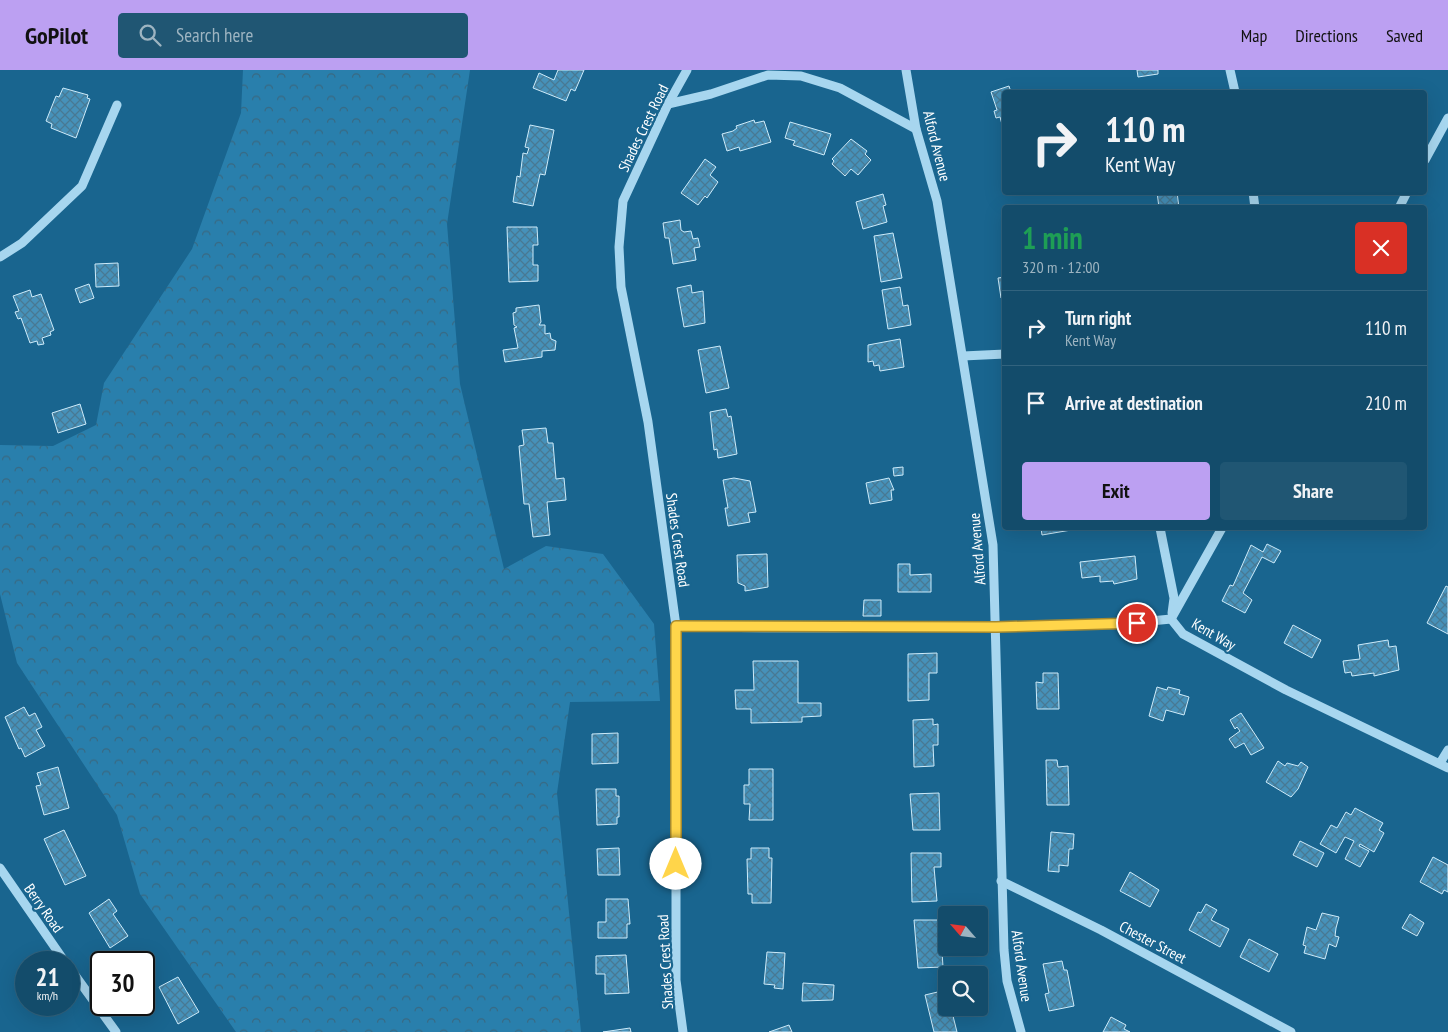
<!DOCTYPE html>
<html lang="en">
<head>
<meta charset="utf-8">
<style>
  :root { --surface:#134c6b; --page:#205673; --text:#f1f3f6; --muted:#9db4c1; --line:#32637e; --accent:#bca0f2 }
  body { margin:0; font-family:"PT Sans Narrow",sans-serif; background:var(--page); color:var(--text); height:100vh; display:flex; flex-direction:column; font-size:19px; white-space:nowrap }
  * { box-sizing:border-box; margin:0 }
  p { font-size:16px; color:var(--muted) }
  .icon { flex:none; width:28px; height:28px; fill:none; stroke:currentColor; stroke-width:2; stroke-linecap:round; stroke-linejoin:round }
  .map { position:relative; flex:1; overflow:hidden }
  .side { position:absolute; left:1002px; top:135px; width:425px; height:325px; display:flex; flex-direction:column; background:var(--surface); border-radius:5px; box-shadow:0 5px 20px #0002,0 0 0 1px var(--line) }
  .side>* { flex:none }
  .banner { position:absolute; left:1002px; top:20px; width:425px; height:105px; border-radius:5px; box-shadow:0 5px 20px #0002,0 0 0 1px var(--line); background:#134c6b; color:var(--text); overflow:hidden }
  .needle { width:32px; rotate:298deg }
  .buttons { position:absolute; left:938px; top:836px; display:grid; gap:10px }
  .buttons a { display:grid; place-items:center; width:50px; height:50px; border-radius:5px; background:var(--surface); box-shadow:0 5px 20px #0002,0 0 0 1px var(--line); font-size:25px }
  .speed { position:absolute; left:15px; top:881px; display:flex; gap:10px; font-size:25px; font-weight:700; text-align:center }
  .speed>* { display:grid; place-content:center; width:65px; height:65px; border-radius:50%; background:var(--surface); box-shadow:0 5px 20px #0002,0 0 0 1px var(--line); line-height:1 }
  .speed small { font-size:12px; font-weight:400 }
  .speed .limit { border:2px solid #111; border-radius:8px; background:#fff; color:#111 }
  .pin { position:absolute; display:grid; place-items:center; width:42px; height:42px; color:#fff; margin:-21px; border:2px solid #fff; border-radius:50%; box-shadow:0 1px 5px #0007 }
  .me { position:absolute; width:55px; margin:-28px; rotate:0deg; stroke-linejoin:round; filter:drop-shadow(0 0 4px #0008) }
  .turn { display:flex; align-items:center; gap:18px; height:105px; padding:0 20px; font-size:22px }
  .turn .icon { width:65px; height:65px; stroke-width:2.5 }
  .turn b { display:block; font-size:35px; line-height:42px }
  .round { display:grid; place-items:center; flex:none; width:52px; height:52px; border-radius:5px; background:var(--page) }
  .headline { display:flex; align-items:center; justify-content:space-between; height:85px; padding:0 20px }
  h1 { font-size:30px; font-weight:700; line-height:38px; color:#1e9e55 }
  .cta { display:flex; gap:10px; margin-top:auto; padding:10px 20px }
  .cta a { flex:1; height:58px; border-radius:5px; background:var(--accent); color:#111; font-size:20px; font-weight:700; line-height:58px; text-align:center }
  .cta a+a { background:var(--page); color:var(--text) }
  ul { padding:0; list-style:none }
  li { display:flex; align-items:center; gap:15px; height:75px; padding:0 20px; border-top:1px solid var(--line) }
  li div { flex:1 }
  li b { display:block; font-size:19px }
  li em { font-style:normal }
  header { display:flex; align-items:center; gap:30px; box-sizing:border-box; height:70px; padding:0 25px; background:var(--accent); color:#111 }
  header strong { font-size:24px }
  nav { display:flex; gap:28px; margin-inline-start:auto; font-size:18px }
  .search { width:350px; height:45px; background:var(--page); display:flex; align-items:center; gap:12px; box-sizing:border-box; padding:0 18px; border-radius:5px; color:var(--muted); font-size:19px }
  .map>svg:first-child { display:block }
  .forest { fill:url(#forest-crowns) }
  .building { fill:url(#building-cross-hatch); stroke:#cdebfa }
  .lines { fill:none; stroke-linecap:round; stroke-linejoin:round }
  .minor { stroke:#a7d6ef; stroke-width:9 }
  .route-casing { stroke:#a68a30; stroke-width:12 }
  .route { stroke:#ffd54a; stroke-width:9 }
  .labels { text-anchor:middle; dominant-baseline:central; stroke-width:4.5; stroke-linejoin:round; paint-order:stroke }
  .street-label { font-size:15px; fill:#fff; stroke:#19658f }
</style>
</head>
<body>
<header>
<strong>GoPilot</strong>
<div class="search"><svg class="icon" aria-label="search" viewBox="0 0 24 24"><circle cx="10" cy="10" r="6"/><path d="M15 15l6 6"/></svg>Search here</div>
<nav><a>Map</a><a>Directions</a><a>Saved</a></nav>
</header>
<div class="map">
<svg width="1448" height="962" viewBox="0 0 1448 962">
  <defs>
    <pattern id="forest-crowns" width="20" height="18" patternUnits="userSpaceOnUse" patternTransform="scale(1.25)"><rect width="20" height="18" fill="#297fac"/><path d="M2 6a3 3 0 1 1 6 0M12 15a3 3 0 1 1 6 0" fill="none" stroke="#396881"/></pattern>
    <pattern id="building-cross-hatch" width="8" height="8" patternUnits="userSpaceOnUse" patternTransform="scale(1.25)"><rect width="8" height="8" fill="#4691b9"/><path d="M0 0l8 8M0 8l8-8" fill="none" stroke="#487993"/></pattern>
  </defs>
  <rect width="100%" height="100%" fill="#19658f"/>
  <path class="forest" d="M 243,0 L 470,0 L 447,154 L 460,314 L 504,499 L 546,476 L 603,484 L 654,554 L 660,631 L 570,632 L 557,723 L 581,962 L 236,962 L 140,824 L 117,745 L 17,593 L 0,524 L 0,375 L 53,376 L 96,355 L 104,313 L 192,179 L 241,43 Z"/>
  <g class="building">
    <path d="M 558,0 L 584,0 L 575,21 L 571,19 L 566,31 L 533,18 L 539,3 L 554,10 Z"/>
    <path d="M 1137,0 L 1158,0 L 1158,4 L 1138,7 Z"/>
    <path d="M 1009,16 L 1011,22 L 1005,22 L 1004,62 L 1000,47 L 996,48 L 994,41 L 997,40 L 991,22 Z"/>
    <path d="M 63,18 L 88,25 L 87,28 L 90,29 L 76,68 L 51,58 L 52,54 L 46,51 L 56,26 L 59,27 Z"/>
    <path d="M 754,50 L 755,53 L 764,51 L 771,72 L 740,81 L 739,77 L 727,81 L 722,64 L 733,61 L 737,58 L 736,56 Z"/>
    <path d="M 790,52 L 831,64 L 824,85 L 793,75 L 795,71 L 785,68 Z"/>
    <path d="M 530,55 L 554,60 L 545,105 L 540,104 L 533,136 L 513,132 L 517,106 L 520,107 L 523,83 L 527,84 L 529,78 L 525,77 Z"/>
    <path d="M 851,69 L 867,81 L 865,84 L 871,90 L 858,105 L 851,99 L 845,106 L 832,94 L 834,91 L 832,89 Z"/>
    <path d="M 705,89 L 716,97 L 710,105 L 718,112 L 707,128 L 705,126 L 698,135 L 681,123 Z"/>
    <path d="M 1157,122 L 1177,122 L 1179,138 L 1159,138 Z"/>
    <path d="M 883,124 L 886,135 L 883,136 L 887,152 L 863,159 L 856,132 Z"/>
    <path d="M 680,150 L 681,160 L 684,162 L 691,161 L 693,169 L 698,168 L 700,177 L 694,178 L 696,190 L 673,194 L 669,168 L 665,168 L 663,153 Z"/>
    <path d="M 507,157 L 537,157 L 538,175 L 533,175 L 533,195 L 538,195 L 538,211 L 509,212 Z"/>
    <path d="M 893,163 L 902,208 L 881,212 L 874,166 Z"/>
    <path d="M 118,193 L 119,216 L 96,217 L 95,194 Z"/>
    <path d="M 1005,207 L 1005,237 L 1003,227 L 1001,228 L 998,208 Z"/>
    <path d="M 89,214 L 94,228 L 80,233 L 75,219 Z"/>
    <path d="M 691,215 L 692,223 L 703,221 L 705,253 L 684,257 L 677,218 Z"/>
    <path d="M 900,217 L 903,236 L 908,235 L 911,255 L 888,259 L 882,220 Z"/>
    <path d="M 30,220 L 32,227 L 41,224 L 54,260 L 50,262 L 51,265 L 42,268 L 44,274 L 38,275 L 37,271 L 30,273 L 21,248 L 18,249 L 15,242 L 19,241 L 13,226 Z"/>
    <path d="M 539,235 L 541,252 L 539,255 L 545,255 L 545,264 L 550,263 L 551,269 L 556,271 L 555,280 L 542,281 L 542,287 L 505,292 L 503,280 L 518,278 L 514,258 L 517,257 L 514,255 L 513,243 L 516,242 L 516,238 Z"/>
    <path d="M 900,269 L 904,297 L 880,301 L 879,295 L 874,296 L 873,291 L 868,292 L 868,275 Z"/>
    <path d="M 720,276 L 729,318 L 706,323 L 698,280 Z"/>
    <path d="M 80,334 L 86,354 L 58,363 L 52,343 Z"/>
    <path d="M 726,339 L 728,347 L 731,346 L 737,384 L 718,388 L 717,379 L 714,380 L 710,342 Z"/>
    <path d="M 546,358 L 548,373 L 553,373 L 556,409 L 564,408 L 566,430 L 547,432 L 550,465 L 533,467 L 529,434 L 524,434 L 519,376 L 524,375 L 522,360 Z"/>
    <path d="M 903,397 L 903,405 L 894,406 L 893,398 Z"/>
    <path d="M 734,408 L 750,411 L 756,442 L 748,443 L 750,452 L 728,456 L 725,438 L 728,438 L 723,410 Z"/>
    <path d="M 889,408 L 894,420 L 891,420 L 892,430 L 870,434 L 866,413 Z"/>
    <path d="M 1041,458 L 1077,458 L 1077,459 L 1042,465 Z"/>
    <path d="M 1267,474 L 1281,481 L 1274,493 L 1262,487 L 1243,523 L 1252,530 L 1245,543 L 1222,531 L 1230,515 L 1233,516 L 1251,475 L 1263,482 Z"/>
    <path d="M 767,484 L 768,517 L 745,521 L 745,516 L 738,513 L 737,485 Z"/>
    <path d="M 1135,486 L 1137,509 L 1114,514 L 1113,511 L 1100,512 L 1100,506 L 1082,508 L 1080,492 Z"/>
    <path d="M 898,494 L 910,494 L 910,505 L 931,504 L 931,522 L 898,522 Z"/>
    <path d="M 1446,516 L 1448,517 L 1448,564 L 1427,553 Z"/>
    <path d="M 864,530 L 881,530 L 881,546 L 863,546 Z"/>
    <path d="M 1293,555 L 1321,570 L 1312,588 L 1284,573 Z"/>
    <path d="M 1388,570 L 1389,577 L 1396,576 L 1399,600 L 1374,606 L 1374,603 L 1352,606 L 1351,602 L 1345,603 L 1343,591 L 1360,589 L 1358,575 Z"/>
    <path d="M 937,583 L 937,603 L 929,603 L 929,630 L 908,631 L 908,584 Z"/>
    <path d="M 753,591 L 798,591 L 798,633 L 821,633 L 821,646 L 802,647 L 802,652 L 751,653 L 751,639 L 736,639 L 735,620 L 754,620 Z"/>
    <path d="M 1043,603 L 1058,603 L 1059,639 L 1037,639 L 1036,612 L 1043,613 Z"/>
    <path d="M 1157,617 L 1167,620 L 1168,617 L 1180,620 L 1179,624 L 1189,627 L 1184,645 L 1166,640 L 1163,651 L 1149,646 Z"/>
    <path d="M 24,637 L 29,646 L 35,643 L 42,657 L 36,660 L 45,676 L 25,687 L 21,678 L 19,679 L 5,647 Z"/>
    <path d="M 1241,643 L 1264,678 L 1251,685 L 1244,673 L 1235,678 L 1229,669 L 1240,661 L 1237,657 L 1235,659 L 1230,650 Z"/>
    <path d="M 933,649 L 933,655 L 938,654 L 938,675 L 933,675 L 934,696 L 914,697 L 913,650 Z"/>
    <path d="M 618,663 L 618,693 L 592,694 L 592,664 Z"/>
    <path d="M 1046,690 L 1057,690 L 1058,697 L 1068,696 L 1069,735 L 1047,735 Z"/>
    <path d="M 1278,691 L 1285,696 L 1287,693 L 1298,696 L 1301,692 L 1308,697 L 1298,719 L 1291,727 L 1266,712 Z"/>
    <path d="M 58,697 L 69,738 L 44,745 L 36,716 L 41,715 L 37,703 Z"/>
    <path d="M 749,699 L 773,699 L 773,750 L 749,750 L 750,734 L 744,734 L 744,715 L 749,715 Z"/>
    <path d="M 596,719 L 616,719 L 616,726 L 619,726 L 619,747 L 617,747 L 617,754 L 597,755 Z"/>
    <path d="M 939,723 L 940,760 L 913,760 L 910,724 Z"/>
    <path d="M 1355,738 L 1383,753 L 1379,760 L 1384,763 L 1374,782 L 1360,774 L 1359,776 L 1369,781 L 1360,797 L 1345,789 L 1354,771 L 1345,767 L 1336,783 L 1320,774 L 1331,755 L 1337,758 L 1346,742 L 1351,745 Z"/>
    <path d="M 64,760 L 86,806 L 65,815 L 44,769 Z"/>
    <path d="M 1051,762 L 1074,764 L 1073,779 L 1069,779 L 1068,796 L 1059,795 L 1059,802 L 1048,801 Z"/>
    <path d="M 1300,771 L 1324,783 L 1317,797 L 1293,785 Z"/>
    <path d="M 619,778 L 620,805 L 598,805 L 597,779 Z"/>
    <path d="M 751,778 L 769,778 L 769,788 L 772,788 L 771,833 L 752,833 L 752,824 L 748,824 L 747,789 L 751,789 Z"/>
    <path d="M 911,783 L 941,783 L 941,797 L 934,797 L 937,831 L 912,832 Z"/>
    <path d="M 1433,787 L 1448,795 L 1448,822 L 1444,820 L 1442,824 L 1420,812 Z"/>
    <path d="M 1130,802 L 1159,820 L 1150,837 L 1120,821 Z"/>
    <path d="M 109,829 L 117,841 L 113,844 L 128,866 L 110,878 L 89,843 Z"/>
    <path d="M 606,829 L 628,829 L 630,854 L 627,854 L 627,868 L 598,868 L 598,852 L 606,852 Z"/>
    <path d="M 1206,834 L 1217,840 L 1211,850 L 1229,859 L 1220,877 L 1189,860 L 1198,842 L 1201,843 Z"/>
    <path d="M 1322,843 L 1339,847 L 1336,858 L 1335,866 L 1339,867 L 1336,877 L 1329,874 L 1325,889 L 1304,883 L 1306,876 L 1303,875 L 1307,857 L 1316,860 Z"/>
    <path d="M 1410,844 L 1424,853 L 1417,866 L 1402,858 Z"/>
    <path d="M 914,850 L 940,850 L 943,897 L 918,898 Z"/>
    <path d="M 1249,869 L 1278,884 L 1269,902 L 1240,887 Z"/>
    <path d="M 767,882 L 785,883 L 783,919 L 774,918 L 775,915 L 764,914 Z"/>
    <path d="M 626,885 L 629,923 L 605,924 L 605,904 L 596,904 L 596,886 Z"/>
    <path d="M 1062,891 L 1064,900 L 1067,900 L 1074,936 L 1049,941 L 1045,924 L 1049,923 L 1043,894 Z"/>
    <path d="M 178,907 L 199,942 L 178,954 L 159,917 Z"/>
    <path d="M 803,913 L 834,915 L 833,930 L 802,931 Z"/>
    <path d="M 946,920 L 946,938 L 951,938 L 957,962 L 934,962 L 925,925 Z"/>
    <path d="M 1111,947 L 1126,955 L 1124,959 L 1130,962 L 1103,962 Z"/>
    <path d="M 789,955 L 792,962 L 769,962 Z"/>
    <path d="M 630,958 L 631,962 L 603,962 Z"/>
  </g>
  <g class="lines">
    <g class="minor">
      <path d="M 906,0 L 916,59 L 937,131 L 993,475 L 1004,880 L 1007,911 L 1021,962"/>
      <path d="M 1230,0 L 1235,22"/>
      <path d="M 668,34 L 711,24 L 768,5 L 801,6 L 840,18 L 916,59"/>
      <path d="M 1425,90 L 1448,48"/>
      <path d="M 1253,122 L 1255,138"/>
      <path d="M 1399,138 L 1407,122"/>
      <path d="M 0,187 L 22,173 L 82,116 L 117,35"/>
      <path d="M 963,286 L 1005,284"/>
      <path d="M 1160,458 L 1174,528 L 1172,543"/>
      <path d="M 1171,549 L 1183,564 L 1286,620 L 1448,698"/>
      <path d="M 1171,549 L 1222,458"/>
      <path d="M 676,556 C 760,559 845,558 929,557 C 1010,557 1091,558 1171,549"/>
      <path d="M 1440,693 L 1448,680"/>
      <path d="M 0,798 L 65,892"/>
      <path d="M 1001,811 L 1101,860 L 1291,962"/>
      <path d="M 69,897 L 116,962"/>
      <path d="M 683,962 L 676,910 L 676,556 L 648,352 L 621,217 L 619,177 L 623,131 L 668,34 L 687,0"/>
    </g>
  </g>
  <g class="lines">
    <defs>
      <path id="route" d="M 676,794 L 676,556 L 996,557 L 1137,553"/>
    </defs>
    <use href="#route" class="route-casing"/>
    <use href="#route" class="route"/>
  </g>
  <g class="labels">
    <g class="street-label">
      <text transform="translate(643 58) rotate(-64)">Shades Crest Road</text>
      <text transform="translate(937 76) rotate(76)">Alford Avenue</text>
      <text transform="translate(678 470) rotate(82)">Shades Crest Road</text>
      <text transform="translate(977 479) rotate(-95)">Alford Avenue</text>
      <text transform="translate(1214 564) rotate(30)">Kent Way</text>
      <text transform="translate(44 838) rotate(55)">Berry Road</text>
      <text transform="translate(1153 872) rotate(28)">Chester Street</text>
      <text transform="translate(665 892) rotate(-93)">Shades Crest Road</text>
      <text transform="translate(1022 896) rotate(82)">Alford Avenue</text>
    </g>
  </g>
</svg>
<div class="buttons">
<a><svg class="needle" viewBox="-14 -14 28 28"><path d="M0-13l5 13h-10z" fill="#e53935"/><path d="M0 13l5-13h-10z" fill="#9db4c1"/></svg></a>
<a><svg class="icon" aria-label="search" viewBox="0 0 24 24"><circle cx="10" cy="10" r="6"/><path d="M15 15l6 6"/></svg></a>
</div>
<div class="speed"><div>21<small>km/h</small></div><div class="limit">30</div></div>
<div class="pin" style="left:1137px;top:553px;background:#d93025"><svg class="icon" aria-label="arrive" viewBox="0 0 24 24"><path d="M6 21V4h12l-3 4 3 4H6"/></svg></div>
<svg class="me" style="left:676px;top:794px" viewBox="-20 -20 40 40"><circle r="19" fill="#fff"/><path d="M0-13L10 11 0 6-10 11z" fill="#ffd54a"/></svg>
<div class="banner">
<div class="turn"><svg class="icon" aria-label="right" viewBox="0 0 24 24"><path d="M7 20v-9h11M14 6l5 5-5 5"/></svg><div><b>110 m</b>Kent Way</div></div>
</div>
<section class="side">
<div class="headline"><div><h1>1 min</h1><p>320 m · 12:00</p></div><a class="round" style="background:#d93025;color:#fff"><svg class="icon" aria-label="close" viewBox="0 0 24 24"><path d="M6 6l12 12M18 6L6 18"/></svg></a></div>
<ul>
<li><svg class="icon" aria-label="right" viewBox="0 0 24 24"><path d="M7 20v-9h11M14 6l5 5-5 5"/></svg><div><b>Turn right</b><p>Kent Way</p></div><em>110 m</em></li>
<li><svg class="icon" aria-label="arrive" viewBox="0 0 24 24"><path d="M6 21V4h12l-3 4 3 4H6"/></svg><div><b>Arrive at destination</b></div><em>210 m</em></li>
</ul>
<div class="cta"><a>Exit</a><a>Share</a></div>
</section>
</div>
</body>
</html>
